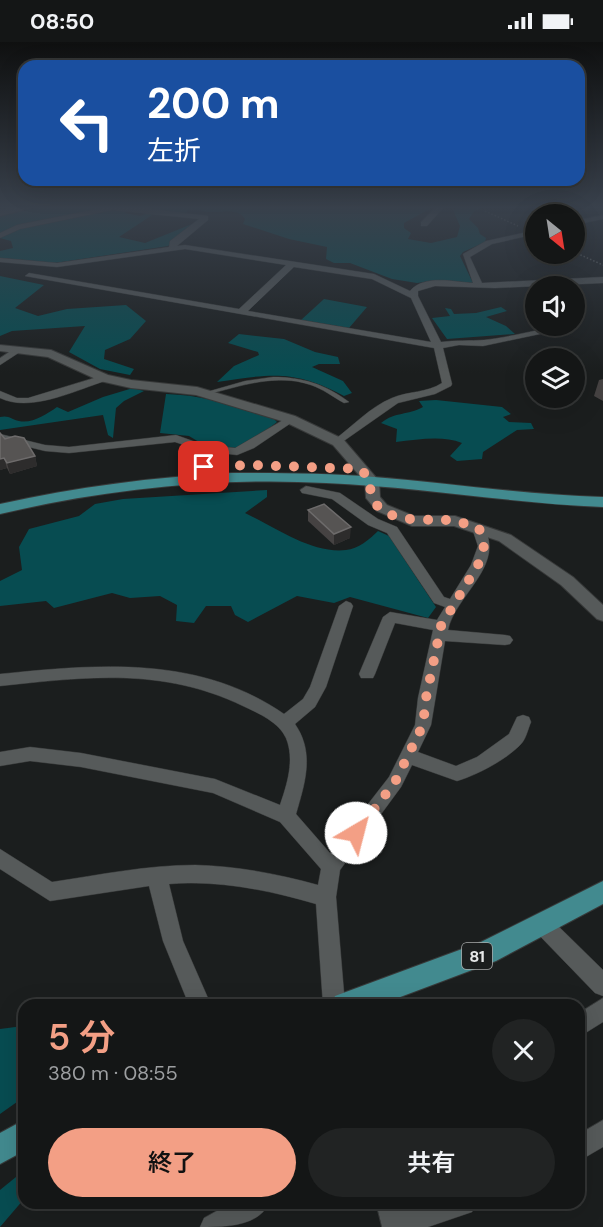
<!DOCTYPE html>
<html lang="ja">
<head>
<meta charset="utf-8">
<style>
  :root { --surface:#141616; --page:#212323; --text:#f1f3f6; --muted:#9d9fa1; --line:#333535; --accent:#f39f85 }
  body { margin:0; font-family:"DM Sans","Noto Sans JP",sans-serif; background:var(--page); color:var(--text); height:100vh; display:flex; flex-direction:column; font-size:22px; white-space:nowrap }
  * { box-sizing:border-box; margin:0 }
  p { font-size:20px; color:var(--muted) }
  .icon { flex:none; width:33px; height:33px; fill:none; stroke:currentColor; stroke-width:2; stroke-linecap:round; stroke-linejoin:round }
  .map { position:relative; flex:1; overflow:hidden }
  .details { position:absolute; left:18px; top:957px; width:567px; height:210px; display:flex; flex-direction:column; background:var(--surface); border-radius:18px; box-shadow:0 6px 24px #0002,0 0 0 2px var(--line) }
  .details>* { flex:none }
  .guide { position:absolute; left:18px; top:18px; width:567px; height:126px; border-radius:18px; box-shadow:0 6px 24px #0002,0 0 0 2px var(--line); background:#1a4fa0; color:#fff; overflow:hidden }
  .needle { width:39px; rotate:150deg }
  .tools { position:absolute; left:525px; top:162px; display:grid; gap:12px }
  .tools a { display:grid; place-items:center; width:60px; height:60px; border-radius:50%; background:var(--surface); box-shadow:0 6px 24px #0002,0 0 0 2px var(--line); font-size:30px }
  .pin { position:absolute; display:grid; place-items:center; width:51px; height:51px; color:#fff; margin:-26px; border-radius:12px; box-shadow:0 3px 9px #0006 }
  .me { position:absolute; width:66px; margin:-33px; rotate:37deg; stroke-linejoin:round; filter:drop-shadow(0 0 4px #0008) }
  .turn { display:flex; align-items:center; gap:21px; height:126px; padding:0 30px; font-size:27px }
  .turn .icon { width:78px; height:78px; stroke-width:2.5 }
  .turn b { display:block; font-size:42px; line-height:51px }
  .round { display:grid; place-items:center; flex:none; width:63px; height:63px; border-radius:32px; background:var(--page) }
  .headline { display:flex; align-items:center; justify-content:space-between; height:102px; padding:0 30px }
  h1 { font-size:36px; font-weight:600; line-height:45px; color:var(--accent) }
  .primary-button { display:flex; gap:12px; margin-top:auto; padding:12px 30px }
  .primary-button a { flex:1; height:69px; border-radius:36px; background:var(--accent); color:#111; font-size:24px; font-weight:600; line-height:69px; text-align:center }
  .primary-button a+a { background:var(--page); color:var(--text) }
  .status { display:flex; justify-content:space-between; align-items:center; height:42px; padding:0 30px; background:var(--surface); direction:ltr }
  .status svg { height:16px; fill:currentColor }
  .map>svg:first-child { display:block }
  .green { fill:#074c51 }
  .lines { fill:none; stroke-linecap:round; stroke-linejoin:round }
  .service-casing { stroke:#373939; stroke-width:1 }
  .minor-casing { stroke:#373939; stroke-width:1 }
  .tertiary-casing { stroke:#373939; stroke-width:2 }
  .primary-casing { stroke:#373939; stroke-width:2 }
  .path { stroke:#696c6c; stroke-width:1.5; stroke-dasharray:1.5 2; stroke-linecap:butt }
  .service { fill:#565a5a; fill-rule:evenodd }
  .minor { fill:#565a5a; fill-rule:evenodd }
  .tertiary { fill:#565a5a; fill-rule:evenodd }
  .primary { fill:#428a8f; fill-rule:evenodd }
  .wall { fill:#454242 }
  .shaded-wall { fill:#2d2c2c }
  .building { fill:#565453; stroke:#6d6b6b; stroke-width:1.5 }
  .route { stroke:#f39f85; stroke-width:10; stroke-dasharray:0 18 }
  .labels { text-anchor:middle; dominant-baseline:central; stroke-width:4.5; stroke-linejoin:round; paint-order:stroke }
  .shield { fill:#1b1e1e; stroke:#a9abab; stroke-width:1.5 }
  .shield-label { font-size:16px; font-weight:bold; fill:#e6e8e8 }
</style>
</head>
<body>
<div class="status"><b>08:50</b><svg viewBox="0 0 49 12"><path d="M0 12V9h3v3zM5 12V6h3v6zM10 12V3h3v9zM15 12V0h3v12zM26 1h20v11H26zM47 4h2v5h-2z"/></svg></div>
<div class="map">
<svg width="603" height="1185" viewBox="0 0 603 1185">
  <rect width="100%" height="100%" fill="#1b1e1e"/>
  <g class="green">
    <path d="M 40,165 L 134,165 L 125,171 L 140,174 L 149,171 L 152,173 L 119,195 L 145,201 L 192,182 L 168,204 L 48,222 L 0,216 L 0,209 L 13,206 L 11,199 L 0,196 L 0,174 Z"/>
    <path d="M 138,165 L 433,165 L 404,181 L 404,186 L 411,191 L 408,197 L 431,201 L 457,195 L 460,184 L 453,168 L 460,165 L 483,165 L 474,169 L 469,177 L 478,186 L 480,192 L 486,196 L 485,200 L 463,210 L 460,214 L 473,241 L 431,239 L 417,241 L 392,237 L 350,221 L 334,221 L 326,217 L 327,205 L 289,197 L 243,182 L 245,177 C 237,165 222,171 209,170 C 203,169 197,168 190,167 L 184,172 Z"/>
    <path d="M 0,234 L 44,243 L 15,266 L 38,274 L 67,267 L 126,263 L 146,279 L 130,297 L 105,308 L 104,317 L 134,327 L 130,333 L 100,327 L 69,310 L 85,284 L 12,289 L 0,294 Z"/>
    <path d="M 324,257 L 367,265 L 349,286 L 301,278 Z"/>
    <path d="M 501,265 L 507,269 L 486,275 L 506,284 L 515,292 L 447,297 L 432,276 L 450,274 L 445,266 L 451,267 L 454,272 L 476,271 Z"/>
    <path d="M 239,292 L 284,297 L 315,310 L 338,315 L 340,322 L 319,322 L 312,325 L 343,339 L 352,351 L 344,354 C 294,327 271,332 217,340 L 234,324 L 259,313 L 258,310 L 228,301 Z"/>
    <path d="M 133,346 L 144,349 L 124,359 L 116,366 L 113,396 L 108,393 L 103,373 L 0,388 L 0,375 C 9,373 11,377 19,379 C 32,382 47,372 57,365 L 68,370 L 103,355 Z"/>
    <path d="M 166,352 C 204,353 237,364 273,376 L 277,380 L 248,403 L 234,408 L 204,403 L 189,394 L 160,391 Z"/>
    <path d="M 436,358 L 502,365 L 511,372 L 503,375 L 509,380 L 531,381 L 534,387 L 517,388 L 483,410 L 482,417 L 457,419 L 450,414 L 462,401 C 441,393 418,398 396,400 L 397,387 L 381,381 C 396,369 407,374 423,365 L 419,359 Z"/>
    <path d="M 267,448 L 267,455 L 245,471 C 275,485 312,512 346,508 C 358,507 370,497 378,489 L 389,494 L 436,565 L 428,576 L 350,555 L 334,561 L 297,554 L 248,580 L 235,573 L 231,564 L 206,564 L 194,581 L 176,579 L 177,563 L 160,554 L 130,556 L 112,551 L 54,566 L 46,559 L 0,564 L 0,539 L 22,528 L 19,505 L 29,487 L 79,474 L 95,462 L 123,457 Z"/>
    <path d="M 23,984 L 24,1055 L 0,1072 L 0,987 Z"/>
    <path d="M 16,1135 L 24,1138 L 24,1157 L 0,1185 L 0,1148 Z"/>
  </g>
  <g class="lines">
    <defs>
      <path id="service" d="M 273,335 C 302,335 325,342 349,360 L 344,361 C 333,355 323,347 311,343 C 277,331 240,344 206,353 L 203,351 L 245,339 Z"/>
      <g id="minor">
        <path d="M 108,165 L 135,165 L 208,174 L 208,178 L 177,204 L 185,203 L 374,232 L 410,249 C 424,232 454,240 473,241 L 463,212 L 486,199 L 536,188 L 536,192 L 492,202 L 470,215 L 482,241 L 603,235 L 603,241 L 495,246 L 435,244 L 418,249 L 418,254 L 441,300 C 456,298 470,299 484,298 C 515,295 544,284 574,284 L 574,282 L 578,284 L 483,304 L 459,303 L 443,306 L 452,342 L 451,344 L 435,352 L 398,361 L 338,403 L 332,400 L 334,398 C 353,384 370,365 392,356 C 408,349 427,351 442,341 L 434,306 L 25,234 L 29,231 L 239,267 L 286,223 L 185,207 L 57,225 L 0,220 L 0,216 L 57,221 L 169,205 L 170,199 L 199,177 L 112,168 L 20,187 L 0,196 L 0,191 L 17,183 ZM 294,225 L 372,237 L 411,256 L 431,300 L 248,269 Z"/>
        <path d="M 436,165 L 444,165 L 427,184 L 421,184 L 421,180 Z"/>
        <path d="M 603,173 L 603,177 L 574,183 L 574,179 Z"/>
        <path d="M 15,306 L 23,308 L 0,323 L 0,316 Z"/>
        <path d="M 104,333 L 109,336 L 108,338 C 76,348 31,371 0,356 L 0,349 L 17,356 L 28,356 Z"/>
        <path d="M 290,374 L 296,377 L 294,379 L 254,406 L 237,413 L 202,409 L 175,400 L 69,411 L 45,409 L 0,398 L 0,392 L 45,403 L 69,405 L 176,393 L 204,403 L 235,406 Z"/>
        <path d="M 306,444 L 340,451 L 378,477 L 397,485 L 444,555 L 450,557 L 471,523 L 478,504 L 472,486 L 479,482 C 485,484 485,486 487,492 C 500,527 455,555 448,588 L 505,593 L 510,594 L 513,598 L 510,602 L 505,603 L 445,599 L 431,683 L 418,710 L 456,724 L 477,715 L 509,692 L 517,675 L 523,673 L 529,675 L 531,680 C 528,687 526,697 521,702 C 506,718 477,733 457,739 L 412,723 L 401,745 L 340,828 L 336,855 L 345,963 L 323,963 L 316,862 C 269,848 218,838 169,842 L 183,899 L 211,963 L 189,963 L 163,899 L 149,844 L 50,859 L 0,827 L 0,807 L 52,840 C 99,833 147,823 195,823 C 237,824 278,832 318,843 L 321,827 L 280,780 L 213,751 L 81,725 L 30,719 L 0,724 L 0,710 L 30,705 L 81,711 L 215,737 L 280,763 C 287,742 295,718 286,696 C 279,680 258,671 243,664 C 162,625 86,635 0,644 L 0,632 C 98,622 199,613 284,672 L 303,657 L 310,645 L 339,564 L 346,559 L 351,561 L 353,564 L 326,645 L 315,665 L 295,682 C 315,711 305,741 296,772 L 330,811 L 389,735 L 415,683 L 418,656 L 433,588 L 395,581 L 375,632 L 373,636 L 361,636 L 359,632 L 383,575 L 390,570 L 437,578 L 445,565 L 434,561 L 387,491 L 368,483 L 332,457 L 302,451 L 300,448 Z"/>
        <path d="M 543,873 L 550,876 L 603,928 L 603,954 L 595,951 L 536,890 L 533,883 L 536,876 Z"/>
        <path d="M 603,956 L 603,980 L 579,995 L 579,971 Z"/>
        <path d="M 603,1078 L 603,1105 L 579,1119 L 579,1092 Z"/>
        <path d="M 231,1161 L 269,1161 C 258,1185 224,1185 200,1185 L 204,1176 Z"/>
        <path d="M 376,1161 L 402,1161 L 403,1167 L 423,1161 L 476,1161 L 472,1170 L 428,1185 L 382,1185 Z"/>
      </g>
      <g id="tertiary">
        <path d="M 19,165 L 34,165 L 0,174 L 0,168 Z"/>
        <path d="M 0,303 L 51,308 L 108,333 L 131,338 L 197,345 L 295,374 L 343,397 L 379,439 L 380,455 L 387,463 L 414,474 L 455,474 L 511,493 L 573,535 L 603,563 L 603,579 L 597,577 L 561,543 L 499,499 L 454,484 L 412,484 L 377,469 L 366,456 L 365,440 L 333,403 L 285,380 L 196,353 L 131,346 L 100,339 L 48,315 L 0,309 Z"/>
      </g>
      <g id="primary">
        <path d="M 231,431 C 279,431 326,431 374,435 C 450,441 526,453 603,455 L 603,465 C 510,461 419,445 326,441 C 216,435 107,447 0,472 L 0,462 C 77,445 153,435 231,431 Z"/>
        <path d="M 603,839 L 603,862 L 496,919 L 379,963 L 331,963 L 335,954 L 481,900 Z"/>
        <path d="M 24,1078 L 24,1109 L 0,1122 L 0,1091 Z"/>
      </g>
    </defs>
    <use href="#service" class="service-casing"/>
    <use href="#minor" class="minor-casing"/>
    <use href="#tertiary" class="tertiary-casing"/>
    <use href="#primary" class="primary-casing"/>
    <g class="path">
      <path d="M 485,169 L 518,184"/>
      <path d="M 574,210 L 603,223"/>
    </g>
    <use href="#service" class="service"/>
    <use href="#minor" class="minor"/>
    <use href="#tertiary" class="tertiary"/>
    <use href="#primary" class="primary"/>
  </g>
  <g class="wall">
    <path d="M 603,337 L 603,359 L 594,354 L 599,338 Z"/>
    <path d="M 0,391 L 5,397 L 35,414 L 37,424 L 10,432 L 7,426 L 0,428 Z"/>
    <path d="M 308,468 L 350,496 L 334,503 L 308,479 Z"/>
  </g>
  <g class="shaded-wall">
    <path d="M 35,414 L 37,424 L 10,432 L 7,421 Z"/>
    <path d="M 4,416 L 7,426 L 0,428 L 0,417 Z"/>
    <path d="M 351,485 L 350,496 L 334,503 L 334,492 Z"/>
  </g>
  <g class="building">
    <path d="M 0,391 L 5,397 L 15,394 L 24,396 L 35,414 L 7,421 L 4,416 L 0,417 Z"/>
    <path d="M 324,462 L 351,485 L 334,492 L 308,468 Z"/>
  </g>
  <linearGradient id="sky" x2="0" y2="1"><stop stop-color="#0f1010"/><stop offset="0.5" stop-color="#39414c"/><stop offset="1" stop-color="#39414c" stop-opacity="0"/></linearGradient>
  <rect width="603" height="331" fill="url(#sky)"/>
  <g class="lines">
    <path class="route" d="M 204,425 L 250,423 L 361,427 C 375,444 367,443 373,457 C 386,485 434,475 456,479 C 464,481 472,484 479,486 L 484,504 L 478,523 L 441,584 L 426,656 L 423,683 L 395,740 L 356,791"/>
  </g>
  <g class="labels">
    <rect class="shield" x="462" y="901" width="30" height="26" rx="4.5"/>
    <g class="shield-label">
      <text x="477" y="914">81</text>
    </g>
  </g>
</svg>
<div class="tools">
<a><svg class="needle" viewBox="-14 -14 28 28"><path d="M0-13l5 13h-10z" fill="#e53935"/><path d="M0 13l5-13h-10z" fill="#9d9fa1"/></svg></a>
<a><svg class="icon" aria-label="sound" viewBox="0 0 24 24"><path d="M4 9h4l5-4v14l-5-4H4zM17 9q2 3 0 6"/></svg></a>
<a><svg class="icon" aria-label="layers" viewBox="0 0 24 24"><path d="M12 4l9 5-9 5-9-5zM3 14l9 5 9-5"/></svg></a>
</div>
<div class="pin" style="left:204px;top:425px;background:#d93025"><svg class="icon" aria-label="arrive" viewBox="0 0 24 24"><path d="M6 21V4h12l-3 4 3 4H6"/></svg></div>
<svg class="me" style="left:356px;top:791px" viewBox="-20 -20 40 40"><circle r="19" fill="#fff"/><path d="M0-13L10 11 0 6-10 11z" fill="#f39f85"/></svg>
<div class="guide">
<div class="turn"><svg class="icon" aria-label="left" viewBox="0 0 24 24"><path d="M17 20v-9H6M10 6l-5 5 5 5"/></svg><div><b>200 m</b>左折</div></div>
</div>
<section class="details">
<div class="headline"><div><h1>5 分</h1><p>380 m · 08:55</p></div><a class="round"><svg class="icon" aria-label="close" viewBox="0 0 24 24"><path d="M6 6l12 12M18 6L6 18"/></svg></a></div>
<div class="primary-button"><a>終了</a><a>共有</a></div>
</section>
</div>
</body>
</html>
